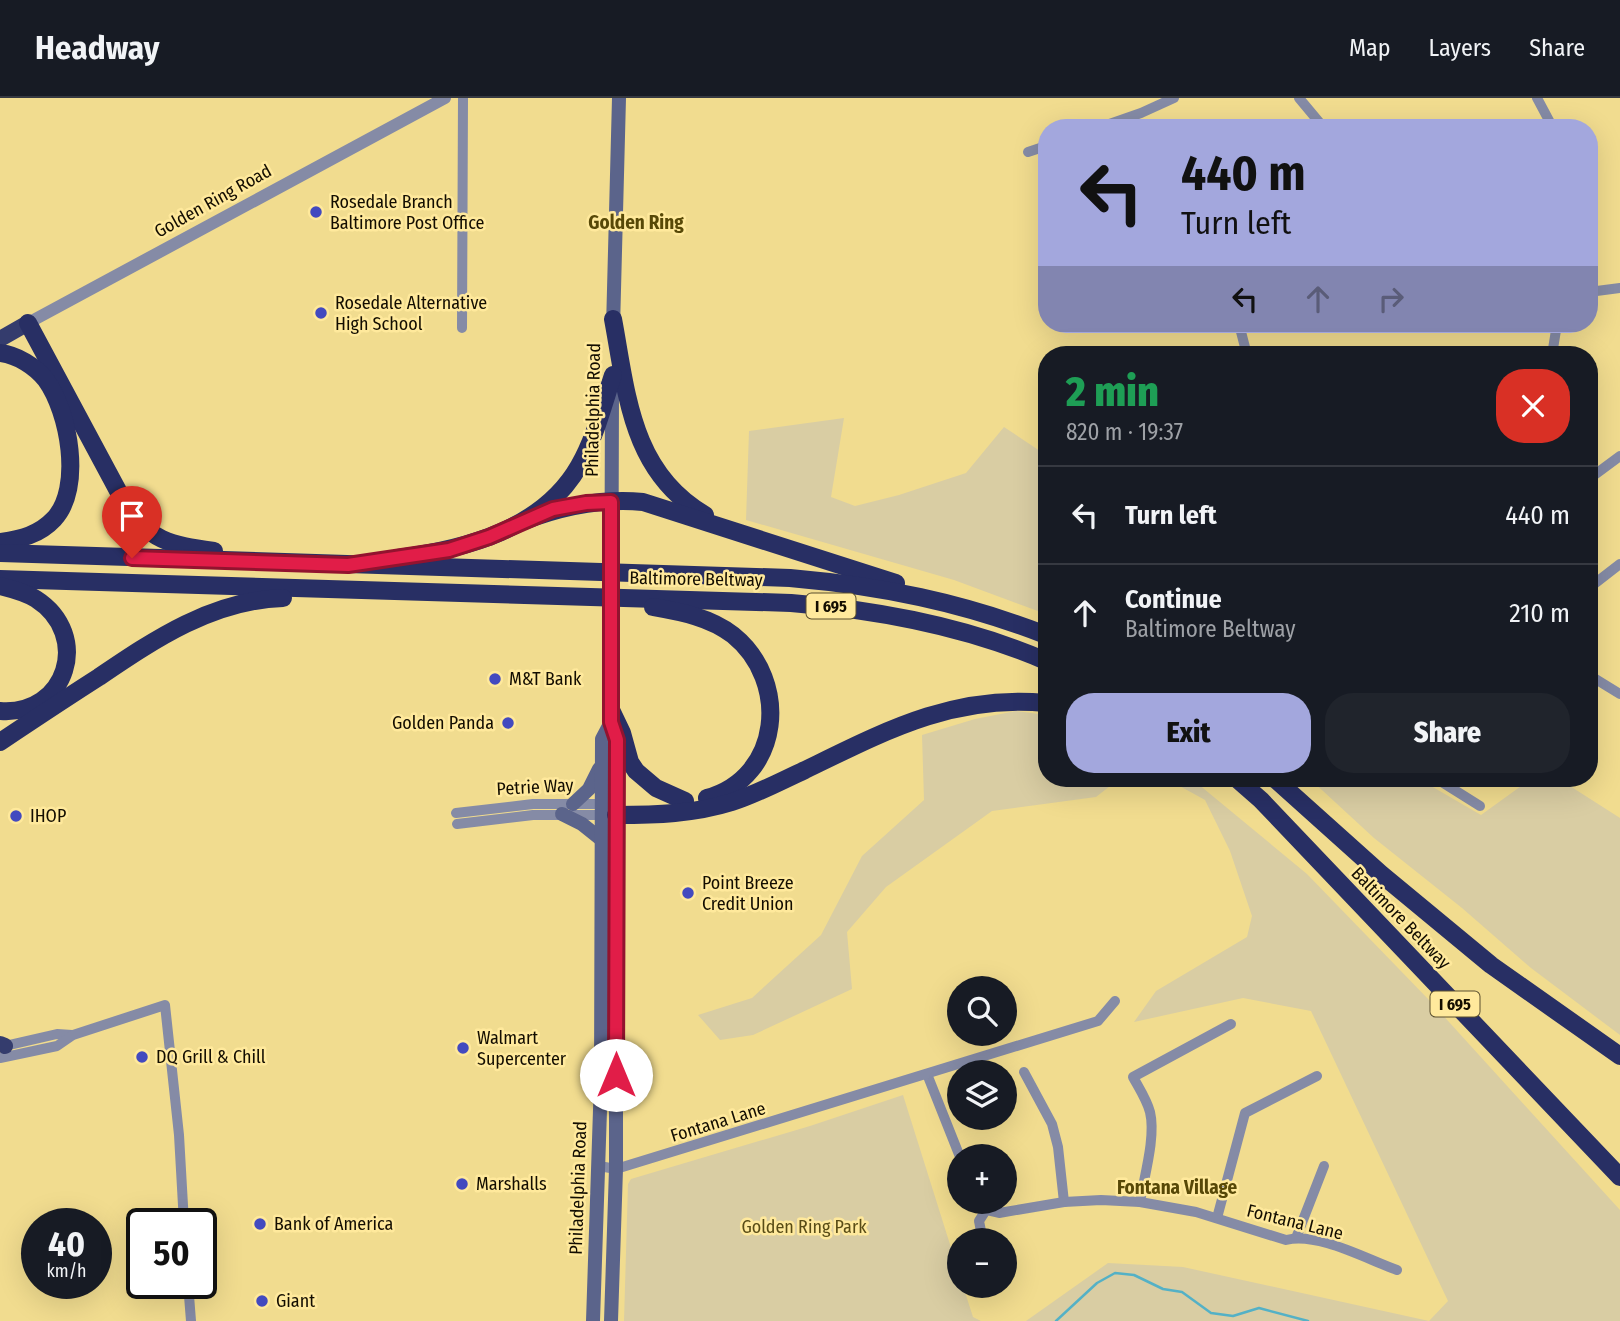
<!DOCTYPE html>
<html lang="en">
<head>
<meta charset="utf-8">
<style>
  :root { --surface:#171b24; --page:#20242c; --text:#f1f3f6; --muted:#9ea1a6; --line:#363941; --accent:#a3a7dd }
  body { margin:0; font-family:"Fira Sans Condensed",sans-serif; background:var(--page); color:var(--text); height:100vh; display:flex; flex-direction:column; font-size:26px; white-space:nowrap }
  * { box-sizing:border-box; margin:0 }
  p { font-size:23px; color:var(--muted) }
  .icon { flex:none; width:38px; height:38px; fill:none; stroke:currentColor; stroke-width:2; stroke-linecap:round; stroke-linejoin:round }
  .map { position:relative; flex:1; overflow:hidden }
  .sheet { position:absolute; left:1038px; top:248px; width:560px; height:441px; display:flex; flex-direction:column; background:var(--surface); border-radius:28px; box-shadow:0 7px 28px #0002 }
  .sheet>* { flex:none }
  .hud { position:absolute; left:1038px; top:21px; width:560px; height:214px; border-radius:28px; box-shadow:0 7px 28px #0002; background:#a3a7dd; color:#111; overflow:hidden }
  .controls { position:absolute; left:947px; top:878px; display:grid; gap:14px }
  .controls a { display:grid; place-items:center; width:70px; height:70px; border-radius:50%; background:var(--surface); box-shadow:0 7px 28px #0002; font-size:35px }
  .speed { position:absolute; left:21px; top:1110px; display:flex; gap:14px; font-size:35px; font-weight:700; text-align:center }
  .speed>* { display:grid; place-content:center; width:91px; height:91px; border-radius:50%; background:var(--surface); box-shadow:0 7px 28px #0002; line-height:1 }
  .speed small { font-size:18px; font-weight:400 }
  .speed .limit { border:4px solid #111; border-radius:10px; background:#fff; color:#111 }
  .pin { position:absolute; display:grid; place-items:center; width:60px; height:60px; color:#fff; margin:-72px -30px; border-radius:50% 50% 50% 0; rotate:-45deg; box-shadow:0 0 7px #0007 }
  .pin .icon { rotate:45deg }
  .me { position:absolute; width:77px; margin:-38px; rotate:0deg; stroke-linejoin:round; filter:drop-shadow(0 0 5px #0008) }
  .turn { display:flex; align-items:center; gap:24px; height:147px; padding:0 28px; font-size:32px }
  .turn .icon { width:91px; height:91px; stroke-width:2.5 }
  .turn b { display:block; font-size:49px; line-height:60px }
  .lanes { display:flex; align-items:center; height:66px; padding:0 28px; background:#0003; justify-content:center; gap:35px; direction:ltr }
  .lanes .off { opacity:.35 }
  .round { display:grid; place-items:center; flex:none; width:74px; height:74px; border-radius:28px; background:var(--page) }
  .headline { display:flex; align-items:center; justify-content:space-between; height:119px; padding:0 28px }
  h1 { font-size:42px; font-weight:800; line-height:52px; color:#1e9e55 }
  .button { display:flex; gap:14px; margin-top:auto; padding:14px 28px }
  .button a { flex:1; height:80px; border-radius:28px; background:var(--accent); color:#111; font-size:28px; font-weight:800; line-height:80px; text-align:center }
  .button a+a { background:var(--page); color:var(--text) }
  ul { padding:0; list-style:none }
  li { display:flex; align-items:center; gap:21px; height:98px; padding:0 28px; border-top:2px solid var(--line) }
  li div { flex:1 }
  li b { display:block; font-size:26px }
  li em { font-style:normal }
  header { display:flex; align-items:center; gap:42px; box-sizing:border-box; height:98px; padding:0 35px; background:var(--surface); border-bottom:2px solid var(--line) }
  header strong { font-size:33px }
  nav { display:flex; gap:38px; margin-inline-start:auto; font-size:24px }
  .map>svg:first-child { display:block }
  .green { fill:#d9cda3 }
  .lines { fill:none; stroke-linecap:round; stroke-linejoin:round }
  .stream { stroke:#54b1c6; stroke-width:2.5 }
  .minor { stroke:#858ba6; stroke-width:10 }
  .tertiary { stroke:#858ba6; stroke-width:12 }
  .secondary { stroke:#5b648b; stroke-width:14 }
  .trunk { stroke:#343c6d; stroke-width:16 }
  .motorway { stroke:#282f64; stroke-width:18 }
  .route-casing { stroke:#92132f; stroke-width:18 }
  .route { stroke:#e11d48; stroke-width:12 }
  .poi-dot { fill:#434abf; stroke:#ffe99c; stroke-width:2.5 }
  .labels { text-anchor:middle; dominant-baseline:central; stroke-width:5; stroke-linejoin:round; paint-order:stroke }
  .shield { fill:#ffe99c; stroke:#5a4f2f; stroke-width:2 }
  .shield-label { font-size:16px; font-weight:bold; fill:#130d00 }
  .street-label { font-size:18px; fill:#130d00; stroke:#ffe99c }
  .poi-label { font-size:18px; fill:#130d00; stroke:#ffe99c; text-anchor:start }
  .park-label { font-size:18px; fill:#594c16; stroke:#ffe99c }
  .neighbourhood-label { font-size:19px; font-weight:bold; fill:#574807; stroke:#ffe99c }
</style>
</head>
<body>
<header>
<strong>Headway</strong>
<nav><a>Map</a><a>Layers</a><a>Share</a></nav>
</header>
<div class="map">
<svg width="1620" height="1223" viewBox="0 0 1620 1223">
  <rect width="100%" height="100%" fill="#f1dc8f"/>
  <g class="green">
    <path d="M 844,320 L 831,399 L 855,408 L 899,397 L 966,375 L 1004,329 L 1046,357 L 1046,516 L 954,482 L 746,422 L 749,333 Z"/>
    <path d="M 1016,613 L 1046,617 L 1046,681 L 1119,681 L 1096,699 L 992,713 L 886,789 L 847,834 L 852,891 L 753,937 L 720,942 L 698,917 L 752,900 L 821,837 L 862,758 L 924,702 L 922,637 L 975,621 Z"/>
    <path d="M 1167,681 L 1192,681 L 1307,776 L 1429,902 L 1620,1112 L 1620,1223 L 1026,1223 L 1108,1165 L 1183,1169 L 1429,1223 L 1448,1203 L 1311,913 L 1243,900 L 1134,924 L 1156,893 L 1247,839 L 1252,818 L 1230,753 L 1205,702 Z"/>
    <path d="M 1310,681 L 1419,681 L 1481,717 L 1531,681 L 1559,681 L 1620,720 L 1620,937 L 1531,870 L 1462,810 L 1374,740 Z"/>
    <path d="M 903,997 L 959,1175 L 959,1188 L 963,1188 L 973,1219 L 981,1223 L 624,1223 L 628,1086 L 631,1081 L 810,1028 Z"/>
  </g>
  <g class="lines">
    <path class="stream" d="M 1056,1223 L 1097,1185 L 1115,1175 L 1134,1177 L 1163,1191 L 1182,1194 L 1211,1215 L 1233,1218 L 1259,1210 L 1308,1223"/>
    <g class="minor">
      <path d="M 1299,0 L 1324,30"/>
      <path d="M 1537,0 L 1553,30"/>
      <path d="M 1098,30 L 1141,15 L 1174,0"/>
      <path d="M 1028,54 L 1046,48"/>
      <path d="M 1589,194 L 1620,190"/>
      <path d="M 1239,226 L 1247,257"/>
      <path d="M 462,230 L 463,0"/>
      <path d="M 1552,257 L 1557,226"/>
      <path d="M 1589,381 L 1620,358"/>
      <path d="M 1589,490 L 1620,466"/>
      <path d="M 1589,577 L 1620,596"/>
      <path d="M 1437,681 L 1480,708"/>
      <path d="M 456,715 L 533,706 L 602,706"/>
      <path d="M 457,726 L 533,717 L 602,717"/>
      <path d="M 1,949 L 57,936 L 72,937"/>
      <path d="M 0,960 L 57,948 L 73,937 L 165,907 L 179,1037 L 184,1125"/>
      <path d="M 1024,974 L 1052,1026 L 1058,1049 L 1064,1104"/>
      <path d="M 927,976 L 960,1059"/>
      <path d="M 599,1068 L 616,1071 L 1098,923 L 1115,903"/>
      <path d="M 980,1104 L 986,1112 L 999,1115 L 1064,1104 L 1101,1102 L 1140,1104 L 1196,1114 L 1286,1142 C 1318,1134 1366,1161 1397,1172"/>
      <path d="M 1140,1104 C 1144,1079 1156,1039 1150,1014 C 1147,1002 1139,990 1133,979 L 1231,926"/>
      <path d="M 1217,1120 L 1245,1015 L 1317,978"/>
      <path d="M 1296,1140 L 1324,1068"/>
      <path d="M 983,1143 L 979,1123 L 986,1112"/>
      <path d="M 188,1185 L 191,1223"/>
    </g>
    <path class="tertiary" d="M 28,225 L 445,0"/>
    <g class="secondary">
      <path d="M 613,230 L 619,0"/>
      <path d="M 573,706 L 589,691 L 599,671"/>
      <path d="M 562,716 L 582,726 L 602,742"/>
      <path d="M 593,1223 L 601,982 L 602,641 L 611,624"/>
      <path d="M 611,1223 L 616,1071 L 616,642 L 611,624 L 612,292"/>
    </g>
    <g class="trunk">
      <path d="M 0,241 L 28,225"/>
      <path d="M 0,946 L 5,948"/>
    </g>
    <g class="motorway">
      <path d="M 613,221 C 627,296 631,374 705,417"/>
      <path d="M 28,225 L 124,404 C 148,443 171,447 214,453"/>
      <path d="M 0,255 C 17,257 35,268 46,282 C 69,314 83,390 54,421 C 39,437 21,441 0,444"/>
      <path d="M 524,423 C 563,408 601,400 643,404 L 896,485"/>
      <path d="M 0,455 L 790,480 C 881,488 961,504 1046,537"/>
      <path d="M 398,460 C 466,451 543,431 579,368 C 595,340 603,307 613,277"/>
      <path d="M 0,481 L 791,505 C 879,512 965,528 1046,563"/>
      <path d="M 0,488 C 12,491 25,494 36,501 C 92,537 67,618 0,613"/>
      <path d="M 653,509 C 681,514 710,519 733,537 C 790,583 782,679 707,700"/>
      <path d="M 611,612 L 622,635 L 630,664 L 636,673 L 656,690 L 685,703"/>
      <path d="M 0,644 C 33,622 66,600 99,579 C 155,541 213,502 283,500"/>
      <path d="M 1237,681 L 1261,702 L 1620,1079"/>
      <path d="M 1275,681 L 1381,776 L 1491,867 L 1620,958"/>
      <path d="M 616,717 C 656,717 694,716 732,704 C 757,696 781,683 805,672 C 885,633 954,596 1046,605"/>
    </g>
  </g>
  <g class="lines">
    <defs>
      <path id="route" d="M 132,460 L 348,467 L 449,452 L 489,439 L 553,411 L 586,405 L 611,404 L 611,624 L 617,642 L 616,977"/>
    </defs>
    <use href="#route" class="route-casing"/>
    <use href="#route" class="route"/>
  </g>
  <g class="poi-dot">
    <circle cx="316" cy="114" r="7"/>
    <circle cx="321" cy="215" r="7"/>
    <circle cx="495" cy="581" r="7"/>
    <circle cx="508" cy="625" r="7"/>
    <circle cx="16" cy="718" r="7"/>
    <circle cx="688" cy="795" r="7"/>
    <circle cx="463" cy="950" r="7"/>
    <circle cx="142" cy="959" r="7"/>
    <circle cx="462" cy="1086" r="7"/>
    <circle cx="260" cy="1126" r="7"/>
    <circle cx="262" cy="1203" r="7"/>
  </g>
  <g class="labels">
    <g class="shield">
      <rect x="806.5" y="495.5" width="49" height="25" rx="5"/>
      <rect x="1430.5" y="893.5" width="49" height="25" rx="5"/>
    </g>
    <g class="shield-label">
      <text x="831" y="508">I 695</text>
      <text x="1455" y="906">I 695</text>
    </g>
    <g class="street-label">
      <text transform="translate(213 103) rotate(-29)">Golden Ring Road</text>
      <text transform="translate(593 312) rotate(-89)">Philadelphia Road</text>
      <text transform="translate(696 481) rotate(1)">Baltimore Beltway</text>
      <text transform="translate(535 689) rotate(-3)">Petrie Way</text>
      <text transform="translate(1401 820) rotate(46)">Baltimore Beltway</text>
      <text transform="translate(718 1024) rotate(-17)">Fontana Lane</text>
      <text transform="translate(578 1090) rotate(-88)">Philadelphia Road</text>
      <text transform="translate(1295 1124) rotate(14)">Fontana Lane</text>
    </g>
    <g class="poi-label">
      <text x="330" y="104">Rosedale Branch<tspan x="330" dy="21">Baltimore Post Office</tspan></text>
      <text x="335" y="205">Rosedale Alternative<tspan x="335" dy="21">High School</tspan></text>
      <text x="509" y="581">M&amp;T Bank</text>
      <text x="494" y="625" text-anchor="end">Golden Panda</text>
      <text x="30" y="718">IHOP</text>
      <text x="702" y="785">Point Breeze<tspan x="702" dy="21">Credit Union</tspan></text>
      <text x="477" y="940">Walmart<tspan x="477" dy="21">Supercenter</tspan></text>
      <text x="156" y="959">DQ Grill &amp; Chill</text>
      <text x="476" y="1086">Marshalls</text>
      <text x="274" y="1126">Bank of America</text>
      <text x="276" y="1203">Giant</text>
    </g>
    <g class="park-label">
      <text x="804" y="1129">Golden Ring Park</text>
    </g>
    <g class="neighbourhood-label">
      <text x="636" y="124">Golden Ring</text>
      <text x="1177" y="1089">Fontana Village</text>
    </g>
  </g>
</svg>
<div class="controls">
<a><svg class="icon" aria-label="search" viewBox="0 0 24 24"><circle cx="10" cy="10" r="6"/><path d="M15 15l6 6"/></svg></a>
<a><svg class="icon" aria-label="layers" viewBox="0 0 24 24"><path d="M12 4l9 5-9 5-9-5zM3 14l9 5 9-5"/></svg></a>
<a>+</a>
<a>−</a>
</div>
<div class="speed"><div>40<small>km/h</small></div><div class="limit">50</div></div>
<div class="pin" style="left:132px;top:460px;background:#d93025"><svg class="icon" aria-label="arrive" viewBox="0 0 24 24"><path d="M6 21V4h12l-3 4 3 4H6"/></svg></div>
<svg class="me" style="left:616px;top:977px" viewBox="-20 -20 40 40"><circle r="19" fill="#fff"/><path d="M0-13L10 11 0 6-10 11z" fill="#e11d48"/></svg>
<div class="hud">
<div class="turn"><svg class="icon" aria-label="left" viewBox="0 0 24 24"><path d="M17 20v-9H6M10 6l-5 5 5 5"/></svg><div><b>440 m</b>Turn left</div></div>
<div class="lanes"><svg class="icon" aria-label="left" viewBox="0 0 24 24"><path d="M17 20v-9H6M10 6l-5 5 5 5"/></svg><svg class="icon off" aria-label="ahead" viewBox="0 0 24 24"><path d="M12 20V5M6 11l6-6 6 6"/></svg><svg class="icon off" aria-label="right" viewBox="0 0 24 24"><path d="M7 20v-9h11M14 6l5 5-5 5"/></svg></div>
</div>
<section class="sheet">
<div class="headline"><div><h1>2 min</h1><p>820 m · 19:37</p></div><a class="round" style="background:#d93025;color:#fff"><svg class="icon" aria-label="close" viewBox="0 0 24 24"><path d="M6 6l12 12M18 6L6 18"/></svg></a></div>
<ul>
<li><svg class="icon" aria-label="left" viewBox="0 0 24 24"><path d="M17 20v-9H6M10 6l-5 5 5 5"/></svg><div><b>Turn left</b></div><em>440 m</em></li>
<li><svg class="icon" aria-label="ahead" viewBox="0 0 24 24"><path d="M12 20V5M6 11l6-6 6 6"/></svg><div><b>Continue</b><p>Baltimore Beltway</p></div><em>210 m</em></li>
</ul>
<div class="button"><a>Exit</a><a>Share</a></div>
</section>
</div>
</body>
</html>
